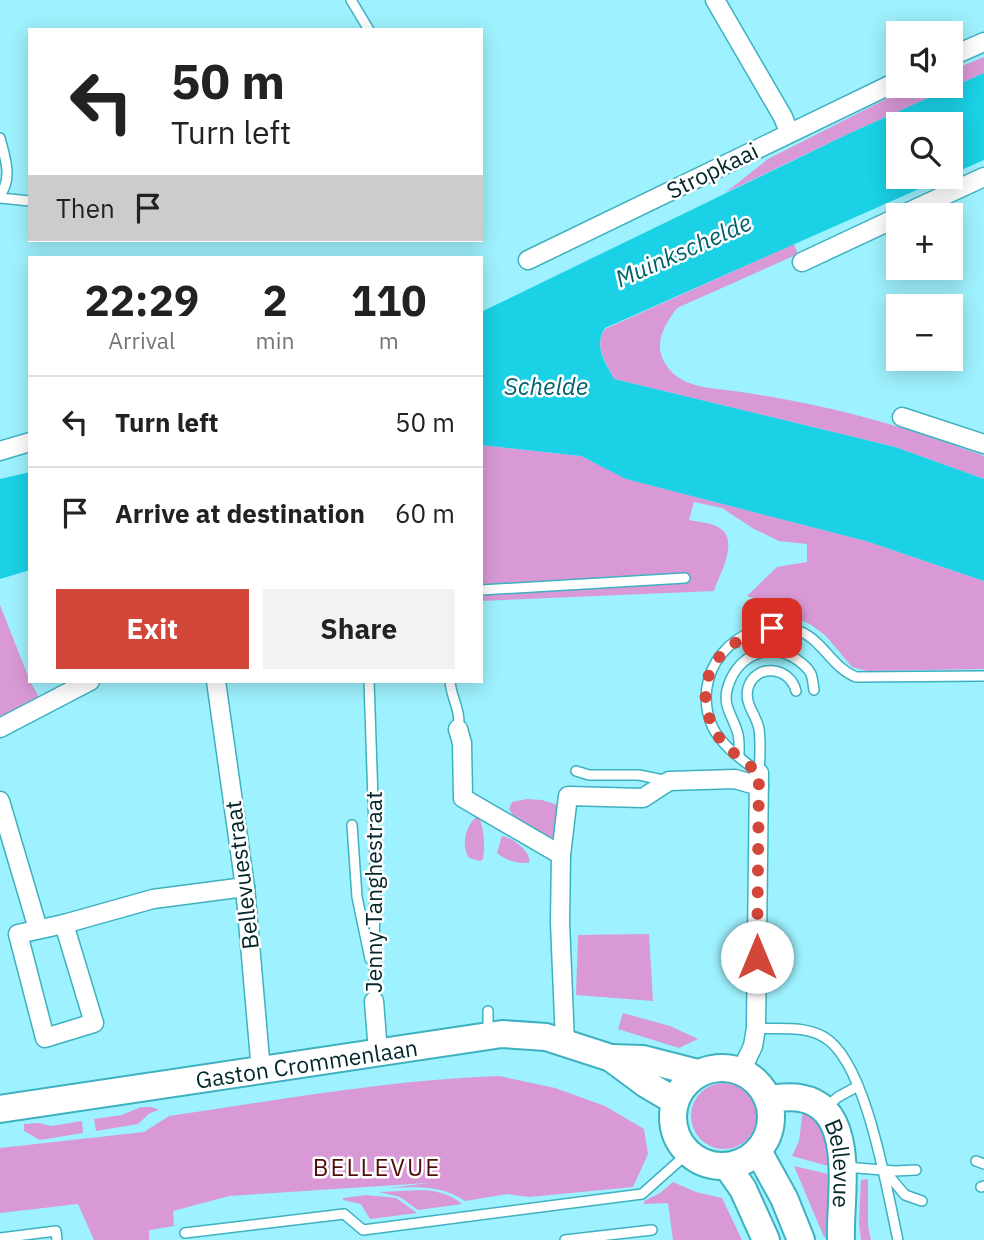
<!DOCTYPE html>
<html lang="en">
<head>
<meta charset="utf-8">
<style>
  :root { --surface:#fff; --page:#f2f2f2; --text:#222; --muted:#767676; --line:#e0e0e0; --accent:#d3463a }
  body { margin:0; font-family:"IBM Plex Sans",sans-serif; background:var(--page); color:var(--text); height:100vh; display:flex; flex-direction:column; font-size:26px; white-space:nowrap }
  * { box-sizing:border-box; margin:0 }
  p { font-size:23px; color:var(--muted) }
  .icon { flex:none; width:38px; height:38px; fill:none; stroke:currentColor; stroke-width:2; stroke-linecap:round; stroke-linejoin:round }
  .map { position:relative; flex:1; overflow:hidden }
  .side { position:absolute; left:28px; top:256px; width:455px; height:427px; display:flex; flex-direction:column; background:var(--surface); border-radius:0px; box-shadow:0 4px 18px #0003 }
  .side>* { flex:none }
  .top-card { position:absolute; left:28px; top:28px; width:455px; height:214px; border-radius:0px; box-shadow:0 4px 18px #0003; background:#fff; color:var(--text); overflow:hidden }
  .fabs { position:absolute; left:886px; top:21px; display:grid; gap:14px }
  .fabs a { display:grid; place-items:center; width:77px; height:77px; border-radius:0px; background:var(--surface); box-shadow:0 4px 18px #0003; font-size:35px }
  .pin { position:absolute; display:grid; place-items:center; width:60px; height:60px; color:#fff; margin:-30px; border-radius:14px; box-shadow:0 4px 10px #0006 }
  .me { position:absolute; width:77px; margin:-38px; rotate:0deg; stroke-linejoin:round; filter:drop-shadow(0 0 5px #0008) }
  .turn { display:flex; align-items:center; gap:24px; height:147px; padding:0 28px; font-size:32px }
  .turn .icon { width:91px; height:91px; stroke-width:2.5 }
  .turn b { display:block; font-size:49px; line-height:60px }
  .then { display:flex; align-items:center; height:66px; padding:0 28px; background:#0003; gap:14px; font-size:26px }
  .eta { display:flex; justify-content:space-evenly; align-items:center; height:119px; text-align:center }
  .eta b { font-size:42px; font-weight:700; line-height:49px }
  .cta { display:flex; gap:14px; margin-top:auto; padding:14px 28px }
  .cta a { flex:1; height:80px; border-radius:0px; background:var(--accent); color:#fff; font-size:28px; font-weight:700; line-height:80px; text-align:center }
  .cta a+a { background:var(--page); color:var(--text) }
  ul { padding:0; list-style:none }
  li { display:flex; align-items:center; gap:21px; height:91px; padding:0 28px; border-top:2px solid var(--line) }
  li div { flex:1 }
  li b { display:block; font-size:26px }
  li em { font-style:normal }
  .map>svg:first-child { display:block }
  .green { fill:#d999d6 }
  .water { fill:#1ad1e6 }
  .pier { fill:#9ef1fe }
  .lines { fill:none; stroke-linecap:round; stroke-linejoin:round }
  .lane-casing { stroke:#3eb1c1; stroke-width:12 }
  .street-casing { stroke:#3eb1c1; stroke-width:21 }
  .secondary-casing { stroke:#3eb1c1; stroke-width:30 }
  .lane { stroke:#fff; stroke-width:9 }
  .street { stroke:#fff; stroke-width:18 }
  .secondary { stroke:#fff; stroke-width:26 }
  .route { stroke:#d3463a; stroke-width:12; stroke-dasharray:0 21.6 }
  .labels { text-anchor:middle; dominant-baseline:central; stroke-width:5; stroke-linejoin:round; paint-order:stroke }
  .street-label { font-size:23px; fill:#02272c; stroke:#fff }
  .water-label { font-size:24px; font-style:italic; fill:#00626d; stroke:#fff }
  .neighbourhood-label { font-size:24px; letter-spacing:2px; fill:#510d09; stroke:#fff }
</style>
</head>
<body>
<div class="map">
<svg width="984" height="1240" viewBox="0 0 984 1240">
  <rect width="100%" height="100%" fill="#9ef1fe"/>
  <g class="green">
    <path d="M 984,57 L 984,73 L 848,134 L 725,193 L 768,159 L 892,96 L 916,86 L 950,86 L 950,71 Z"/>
    <path d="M 794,244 L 798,254 L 677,308 C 662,328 651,348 670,370 C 685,388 713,388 734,391 C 825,404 898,424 984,456 L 984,479 L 895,447 L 614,379 C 606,361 593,347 605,329 Z"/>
    <path d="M 481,445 L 581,456 L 627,479 L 866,541 L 984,581 L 984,669 L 867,671 L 852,667 L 826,636 L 810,624 L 791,616 L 771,603 L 747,596 L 777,567 L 807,562 L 807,544 L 779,541 L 754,529 L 722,508 L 694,502 L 689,520 C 699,522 714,523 721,529 C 739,542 719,575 714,591 L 481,601 Z"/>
    <path d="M 0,605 L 30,681 L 39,697 L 0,722 Z"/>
    <path d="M 527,799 L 542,800 L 558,805 L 554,842 C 539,833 518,825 509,809 L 512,802 Z"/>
    <path d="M 476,817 L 480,819 C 484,832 485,845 483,859 L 480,861 L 469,858 C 461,846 465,827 476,817 Z"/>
    <path d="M 502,836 C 513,838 529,850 530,862 C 518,865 506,860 497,853 Z"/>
    <path d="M 649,934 L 653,1001 L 576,995 L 578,935 Z"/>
    <path d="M 623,1013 L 670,1026 L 698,1039 L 679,1048 L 618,1029 Z"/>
    <path d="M 499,1076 L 555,1088 L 605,1106 L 644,1129 L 648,1154 L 633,1187 L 529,1197 L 507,1194 L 465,1201 C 441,1185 417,1187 389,1188 L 428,1183 L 229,1196 L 173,1211 L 174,1226 L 149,1230 L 149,1240 L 94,1240 L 78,1204 L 0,1213 L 0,1148 L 144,1132 L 169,1116 C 279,1100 388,1080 499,1076 Z"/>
    <circle cx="724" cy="1116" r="33"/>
    <path d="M 141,1107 L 152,1107 L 159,1110 L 150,1113 L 138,1124 L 96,1131 L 94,1119 L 122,1115 Z"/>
    <path d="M 803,1110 C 825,1123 827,1145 832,1167 L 792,1156 L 799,1141 Z"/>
    <path d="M 82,1121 L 83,1133 L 40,1140 L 24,1131 L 24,1124 L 39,1123 L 51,1126 Z"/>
    <path d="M 794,1166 L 832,1175 L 832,1235 L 824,1237 Z"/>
    <path d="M 868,1179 L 868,1226 L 871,1240 L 861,1240 L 859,1222 L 861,1180 Z"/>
    <path d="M 673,1182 L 696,1192 L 722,1198 L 742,1240 L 673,1240 L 668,1203 L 644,1204 L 644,1201 L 660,1193 Z"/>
    <path d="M 422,1190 C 438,1191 450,1194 462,1204 L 418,1210 L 400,1197 L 379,1192 Z"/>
    <path d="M 366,1195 L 396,1198 L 417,1213 L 370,1219 L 361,1204 L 343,1200 L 343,1198 Z"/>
  </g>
  <g class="water">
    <path d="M 984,73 L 984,160 L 950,175 L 950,124 L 898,124 L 898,177 L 946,177 L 605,328 C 593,346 605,362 614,379 L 895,447 L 984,479 L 984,581 L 866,541 L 626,479 L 581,456 L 481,445 L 481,312 L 848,134 Z"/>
    <path d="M 30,472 L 30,570 L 0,579 L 0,479 Z"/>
  </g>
  <path class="pier" d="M 707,198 L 696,206 L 481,309 L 481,308 Z"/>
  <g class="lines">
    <defs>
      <g id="lane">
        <path d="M 351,0 L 369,30"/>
        <path d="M 0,138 C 5,158 13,178 0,195"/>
        <path d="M 0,198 L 30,201"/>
        <path d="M 481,590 L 685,578"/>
        <path d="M 369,681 L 375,859 L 374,1001"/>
        <path d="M 450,681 C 451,698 462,712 458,729"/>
        <path d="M 739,757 C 739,749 740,738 737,731 C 733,717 723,706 727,690 C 735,658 766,640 796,659 C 802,663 808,668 811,674 C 813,679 813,685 814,690"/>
        <path d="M 576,771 L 589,775 L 639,775 L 668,781"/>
        <path d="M 759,773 C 743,760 723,747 713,728 C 688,674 735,617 793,629 C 822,636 830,667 856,677 L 984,676"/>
        <path d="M 759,773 C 760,759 761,744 759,729 C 756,714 744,704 748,688 C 755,663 790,666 796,691"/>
        <path d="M 352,825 L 357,897 L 370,959"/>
        <path d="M 488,1011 L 488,1034"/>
        <path d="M 756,1028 C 779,1030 803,1025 824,1037 C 867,1062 887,1192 898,1240"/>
        <path d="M 826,1107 L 838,1097 L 858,1086"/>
        <path d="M 976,1161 L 984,1164"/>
        <path d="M 845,1167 L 895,1171 L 916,1170"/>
        <path d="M 885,1171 L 905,1195 L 922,1201"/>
        <path d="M 981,1187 L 984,1186"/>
        <path d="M 185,1233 L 344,1214 L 363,1230 L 642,1194 L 688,1153"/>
        <path d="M 0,1238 L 56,1231 L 57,1240"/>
        <path d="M 565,1240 L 652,1230"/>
      </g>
      <g id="street">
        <path d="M 715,0 L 783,117 L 789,132"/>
        <path d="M 950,57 L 984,42"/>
        <path d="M 902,215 L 984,177"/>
        <path d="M 528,260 L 898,81"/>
        <path d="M 802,262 L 898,217"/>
        <path d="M 902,417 L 984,444"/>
        <path d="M 0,451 L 30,442"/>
        <path d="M 216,681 L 245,887 L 261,1071"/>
        <path d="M 0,728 L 90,681"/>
        <path d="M 458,729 L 462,743 L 463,798 L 561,855"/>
        <path d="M 0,801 L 38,929"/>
        <path d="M 64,924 L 94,1023 L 45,1038 L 18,934 Z"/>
        <path d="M 64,924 L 153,899 L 245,887"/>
        <path d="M 374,1001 L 378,1052"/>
        <path d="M 565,1043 L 560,922 L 561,855 L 568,796 L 643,798 L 669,781 L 735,779 L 759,786"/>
        <path d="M 741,1071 L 753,1046 L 756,1028 L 759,773"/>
      </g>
      <g id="secondary">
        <path d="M 611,1058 L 643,1059 L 698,1073"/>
        <circle cx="722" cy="1117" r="49"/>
        <path id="s1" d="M 768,1099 C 778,1098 790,1096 800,1098 C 859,1108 839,1198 841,1240"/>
        <path id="s2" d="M 0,1109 L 502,1034 L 546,1037 L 611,1058 L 646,1084 L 675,1101"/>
        <path d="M 758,1151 L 784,1198 L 801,1240"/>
        <path d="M 727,1166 L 743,1189 L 766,1240"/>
      </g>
    </defs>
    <use href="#lane" class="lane-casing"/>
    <use href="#street" class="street-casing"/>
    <use href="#secondary" class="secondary-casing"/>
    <use href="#lane" class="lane"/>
    <use href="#street" class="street"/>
    <use href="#secondary" class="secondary"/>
  </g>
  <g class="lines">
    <path class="route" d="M 757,957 L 759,773 C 743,760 722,747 713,727 C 690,676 723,638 772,628"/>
  </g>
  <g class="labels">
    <g class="street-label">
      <text transform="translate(712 170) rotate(-26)">Stropkaai</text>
      <text transform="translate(241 875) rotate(-97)">Bellevuestraat</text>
      <text transform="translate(373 892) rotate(-90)">Jenny Tanghestraat</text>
      <text stroke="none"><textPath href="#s2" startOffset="310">Gaston Crommenlaan</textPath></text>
      <text stroke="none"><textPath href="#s1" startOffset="117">Bellevue</textPath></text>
    </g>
    <g class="water-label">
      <text transform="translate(683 250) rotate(-24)">Muinkschelde</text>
      <text x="546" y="386">Schelde</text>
    </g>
    <g class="neighbourhood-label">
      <text x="377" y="1167">BELLEVUE</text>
    </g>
  </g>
</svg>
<div class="fabs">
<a><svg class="icon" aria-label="sound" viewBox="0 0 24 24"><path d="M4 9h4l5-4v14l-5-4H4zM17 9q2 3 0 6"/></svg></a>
<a><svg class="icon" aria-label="search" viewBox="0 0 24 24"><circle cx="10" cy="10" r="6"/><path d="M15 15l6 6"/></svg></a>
<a>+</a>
<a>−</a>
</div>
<div class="pin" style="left:772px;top:628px;background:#d93025"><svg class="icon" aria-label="arrive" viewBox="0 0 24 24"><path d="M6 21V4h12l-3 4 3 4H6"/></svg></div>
<svg class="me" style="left:757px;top:957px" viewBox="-20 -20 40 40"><circle r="19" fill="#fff"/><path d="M0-13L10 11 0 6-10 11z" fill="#d3463a"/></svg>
<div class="top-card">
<div class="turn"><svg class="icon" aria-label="left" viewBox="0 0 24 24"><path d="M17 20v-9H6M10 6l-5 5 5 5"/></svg><div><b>50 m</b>Turn left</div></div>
<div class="then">Then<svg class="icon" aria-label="arrive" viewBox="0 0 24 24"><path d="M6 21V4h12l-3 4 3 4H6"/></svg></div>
</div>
<section class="side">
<div class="eta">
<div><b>22:29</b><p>Arrival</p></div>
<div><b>2</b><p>min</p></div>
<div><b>110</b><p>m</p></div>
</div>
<ul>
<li><svg class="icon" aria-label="left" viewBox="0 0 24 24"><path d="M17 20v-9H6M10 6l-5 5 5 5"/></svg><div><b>Turn left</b></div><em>50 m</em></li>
<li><svg class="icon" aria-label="arrive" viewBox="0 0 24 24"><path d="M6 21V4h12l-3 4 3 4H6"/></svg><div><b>Arrive at destination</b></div><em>60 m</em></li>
</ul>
<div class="cta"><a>Exit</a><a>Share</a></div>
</section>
</div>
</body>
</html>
